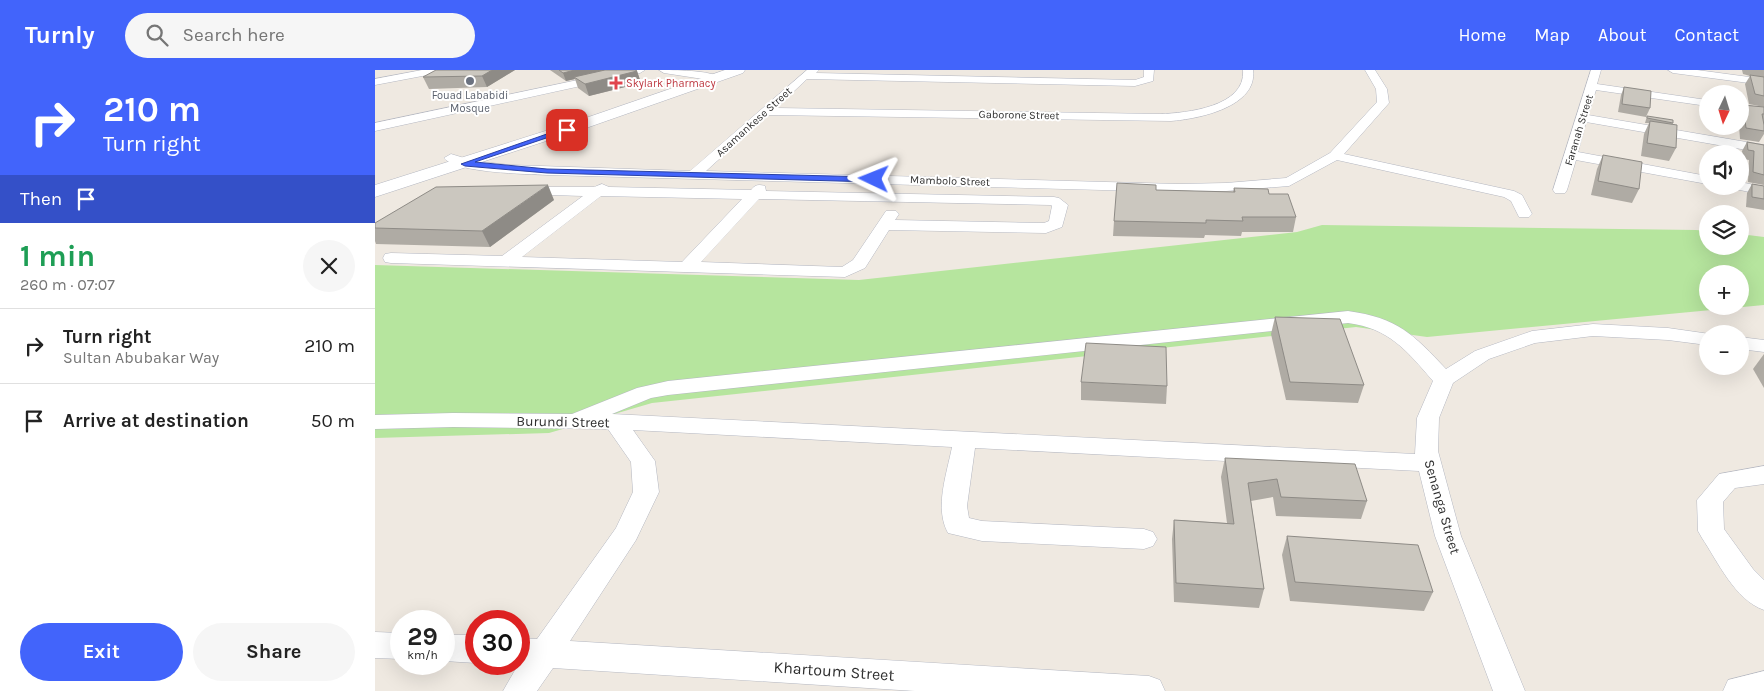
<!DOCTYPE html>
<html lang="en">
<head>
<meta charset="utf-8">
<style>
  :root { --surface:#fff; --page:#f6f6f6; --text:#222; --muted:#767676; --line:#e0e0e0; --accent:#4264fb }
  body { margin:0; font-family:Karla,sans-serif; background:var(--page); color:var(--text); height:100vh; display:flex; flex-direction:column; font-size:19px; white-space:nowrap }
  * { box-sizing:border-box; margin:0 }
  p { font-size:16px; color:var(--muted) }
  .icon { flex:none; width:28px; height:28px; fill:none; stroke:currentColor; stroke-width:2; stroke-linecap:round; stroke-linejoin:round }
  .map { position:relative; flex:1; overflow:hidden }
  .drawer { display:flex; flex-direction:column; background:var(--surface); width:375px }
  .drawer>* { flex:none }
  .guide { background:#4264fb; color:#fff; overflow:hidden }
  .needle { width:32px; rotate:184deg }
  .tools { position:absolute; left:1324px; top:15px; display:grid; gap:10px }
  .tools a { display:grid; place-items:center; width:50px; height:50px; border-radius:50%; background:var(--surface); box-shadow:0 5px 20px #0002; font-size:25px }
  .speed { position:absolute; left:15px; top:540px; display:flex; gap:10px; font-size:25px; font-weight:700; text-align:center }
  .speed>* { display:grid; place-content:center; width:65px; height:65px; border-radius:50%; background:var(--surface); box-shadow:0 5px 20px #0002; line-height:1 }
  .speed small { font-size:12px; font-weight:400 }
  .speed .limit { border:8px solid #d22; background:#fff; color:#111 }
  .pin { position:absolute; display:grid; place-items:center; width:42px; height:42px; color:#fff; margin:-21px; border-radius:10px; box-shadow:0 2px 8px #0006 }
  .me { position:absolute; width:55px; margin:-28px; rotate:272deg; stroke-linejoin:round; filter:drop-shadow(0 0 4px #0008) }
  .turn { display:flex; align-items:center; gap:18px; height:105px; padding:0 20px; font-size:22px }
  .turn .icon { width:65px; height:65px; stroke-width:2.5 }
  .turn b { display:block; font-size:35px; line-height:42px }
  .then { display:flex; align-items:center; height:48px; padding:0 20px; background:#0003; gap:10px; font-size:19px }
  .round { display:grid; place-items:center; flex:none; width:52px; height:52px; border-radius:26px; background:var(--page) }
  .summary { display:flex; align-items:center; justify-content:space-between; height:85px; padding:0 20px }
  h1 { font-size:30px; font-weight:700; line-height:38px; color:#1e9e55 }
  .action { display:flex; gap:10px; margin-top:auto; padding:10px 20px }
  .action a { flex:1; height:58px; border-radius:30px; background:var(--accent); color:#fff; font-size:20px; font-weight:700; line-height:58px; text-align:center }
  .action a+a { background:var(--page); color:var(--text) }
  ul { padding:0; list-style:none }
  li { display:flex; align-items:center; gap:15px; height:75px; padding:0 20px; border-top:1px solid var(--line) }
  li div { flex:1 }
  li b { display:block; font-size:19px }
  li em { font-style:normal }
  header { display:flex; align-items:center; gap:30px; box-sizing:border-box; height:70px; padding:0 25px; background:var(--accent); color:#fff }
  header strong { font-size:24px }
  nav { display:flex; gap:28px; margin-inline-start:auto; font-size:18px }
  .search { width:350px; height:45px; background:var(--page); display:flex; align-items:center; gap:12px; box-sizing:border-box; padding:0 18px; border-radius:28px; color:var(--muted); font-size:19px }
  main { display:flex; flex:1; min-height:0 }
  .map>svg:first-child { display:block }
  .green { fill:#b6e59e; fill-rule:evenodd }
  .lines { fill:none; stroke-linecap:round; stroke-linejoin:round }
  .street-casing { stroke:#b4b7c1; stroke-width:1 }
  .secondary-casing { stroke:#b4b7c1; stroke-width:1 }
  .street { fill:#fff; fill-rule:evenodd }
  .secondary { fill:#fff; fill-rule:evenodd }
  .wall { fill:#afaba4 }
  .shaded-wall { fill:#8e8b86 }
  .building { fill:#cbc7bf; stroke:#8e8b86 }
  .route { fill:#4264fb; stroke:#2b41a3 }
  .worship-dot { fill:#6b7280; stroke:#fff; stroke-width:2 }
  .health-dot { fill:#e0444e; stroke:#fff; stroke-width:2 }
  .labels { text-anchor:middle; dominant-baseline:central; stroke-width:4; stroke-linejoin:round; paint-order:stroke }
  .far-health-label { font-size:11px; fill:#be3a42; stroke:#fff; text-anchor:start }
  .far-worship-label { font-size:11px; fill:#5b616d; stroke:#fff }
  .far-street-label { font-size:11px; fill:#2e2e2e; stroke:#fff }
  .street-label { font-size:14px; fill:#2e2e2e; stroke:#fff }
  .near-street-label { font-size:16px; fill:#2e2e2e; stroke:#fff }
</style>
</head>
<body>
<header>
<strong>Turnly</strong>
<div class="search"><svg class="icon" aria-label="search" viewBox="0 0 24 24"><circle cx="10" cy="10" r="6"/><path d="M15 15l6 6"/></svg>Search here</div>
<nav><a>Home</a><a>Map</a><a>About</a><a>Contact</a></nav>
</header>
<main>
<section class="drawer">
<div class="guide">
<div class="turn"><svg class="icon" aria-label="right" viewBox="0 0 24 24"><path d="M7 20v-9h11M14 6l5 5-5 5"/></svg><div><b>210 m</b>Turn right</div></div>
<div class="then">Then<svg class="icon" aria-label="arrive" viewBox="0 0 24 24"><path d="M6 21V4h12l-3 4 3 4H6"/></svg></div>
</div>
<div class="summary"><div><h1>1 min</h1><p>260 m · 07:07</p></div><a class="round"><svg class="icon" aria-label="close" viewBox="0 0 24 24"><path d="M6 6l12 12M18 6L6 18"/></svg></a></div>
<ul>
<li><svg class="icon" aria-label="right" viewBox="0 0 24 24"><path d="M7 20v-9h11M14 6l5 5-5 5"/></svg><div><b>Turn right</b><p>Sultan Abubakar Way</p></div><em>210 m</em></li>
<li><svg class="icon" aria-label="arrive" viewBox="0 0 24 24"><path d="M6 21V4h12l-3 4 3 4H6"/></svg><div><b>Arrive at destination</b></div><em>50 m</em></li>
</ul>
<div class="action"><a>Exit</a><a>Share</a></div>
</section>
<div class="map">
<svg width="1389" height="621" viewBox="0 0 1389 621">
  <rect width="100%" height="100%" fill="#efe9e1"/>
  <path class="green" d="M 947,155 L 1321,160 L 1332,161 L 1332,176 L 1365,176 L 1365,164 L 1389,167 L 1389,235 L 1052,267 L 981,257 L 277,333 L 174,363 L 0,368 L 0,195 L 484,210 L 922,162 ZM 1332,204 L 1365,204 L 1365,236 L 1332,236 Z"/>
  <g class="lines">
    <defs>
      <g id="street">
        <path d="M 47,0 L 68,0 L 63,3 L 0,15 L 0,9 Z"/>
        <path d="M 250,0 L 270,0 L 265,3 L 0,61 L 0,53 Z"/>
        <path d="M 284,0 C 298,0 336,0 346,8 L 341,11 L 289,3 Z"/>
        <path d="M 432,0 L 444,0 L 441,3 L 760,10 L 769,7 L 769,0 L 779,0 L 778,11 L 760,16 L 432,9 L 401,38 L 785,44 C 811,43 871,37 868,0 L 878,0 C 883,37 823,49 796,51 L 393,45 L 331,101 L 803,114 L 851,113 L 911,108 L 955,83 L 1002,32 L 1001,19 L 990,0 L 1000,0 L 1012,19 L 1014,33 L 969,84 L 1139,121 L 1147,125 L 1157,144 L 1154,147 L 1144,147 L 1136,131 L 1129,127 L 962,90 L 914,116 L 851,121 L 803,122 L 172,105 C 152,104 81,103 69,88 L 76,84 L 99,91 L 135,95 L 315,101 Z"/>
        <path d="M 1216,0 L 1226,0 L 1222,14 L 1332,30 L 1332,36 L 1221,20 L 1213,45 L 1389,75 L 1389,83 L 1211,52 L 1203,82 L 1332,106 L 1332,114 L 1201,90 L 1192,120 L 1190,123 L 1180,123 L 1178,120 Z"/>
        <path d="M 1293,0 L 1322,0 L 1389,9 L 1389,15 L 1298,3 Z"/>
        <path d="M 1365,112 L 1389,117 L 1389,125 L 1360,119 L 1358,116 L 1365,116 Z"/>
        <path d="M 227,114 L 234,117 L 376,120 C 380,115 383,114 390,116 L 391,121 L 679,127 L 684,128 L 693,135 L 687,157 L 671,163 L 514,160 L 490,198 L 470,207 L 16,193 L 10,192 L 8,188 L 10,184 L 16,183 L 127,186 L 208,126 L 146,124 L 141,123 L 139,120 L 141,117 L 219,117 ZM 226,126 L 367,129 L 307,192 L 147,187 ZM 384,129 L 676,135 L 677,136 L 674,151 L 669,153 L 520,150 L 524,144 L 521,141 L 511,141 L 478,190 L 467,197 L 326,192 Z"/>
        <path d="M 973,241 C 1023,248 1038,264 1071,299 L 1100,281 L 1157,261 L 1218,254 L 1293,258 L 1335,264 L 1332,264 L 1332,275 L 1293,270 L 1218,266 L 1160,273 L 1114,289 L 1078,313 L 1064,348 L 1063,381 L 1086,466 L 1150,621 L 1118,621 L 1060,466 L 1044,401 L 600,378 L 592,436 L 594,448 L 607,451 L 769,459 L 778,462 L 782,469 L 778,476 L 769,479 L 607,471 L 573,463 C 559,438 572,403 577,377 L 258,360 L 280,391 L 284,422 L 261,470 L 195,571 L 774,606 L 785,610 L 790,621 L 540,621 L 178,598 L 162,621 L 128,621 L 143,595 L 139,594 L 144,594 L 144,568 L 162,569 L 241,458 L 258,422 L 256,392 L 233,359 L 78,357 L 0,359 L 0,345 L 78,343 L 197,344 L 262,318 L 293,311 ZM 973,253 C 1014,258 1032,281 1058,311 L 1042,348 L 1040,384 L 237,344 L 276,328 L 293,325 Z"/>
        <path d="M 1365,267 L 1389,270 L 1389,282 L 1365,279 Z"/>
        <path d="M 1389,396 L 1389,414 L 1360,418 L 1348,432 L 1349,459 L 1378,499 L 1389,510 L 1389,540 C 1360,530 1343,492 1327,468 L 1323,461 L 1322,430 L 1344,404 Z"/>
        <path d="M 0,562 L 26,563 L 26,589 L 0,588 Z"/>
        <path d="M 69,565 L 101,565 L 101,593 L 69,591 Z"/>
        <path d="M 1389,601 L 1389,621 L 1348,621 L 1353,610 Z"/>
      </g>
      <path id="secondary" d="M 350,0 L 370,0 L 368,3 L 214,57 L 0,127 L 0,115 L 202,51 Z"/>
    </defs>
    <use href="#street" class="street-casing"/>
    <use href="#secondary" class="secondary-casing"/>
    <use href="#street" class="street"/>
    <use href="#secondary" class="secondary"/>
  </g>
  <g class="wall">
    <path d="M 140,0 L 112,17 L 54,19 L 48,7 Z"/>
    <path d="M 175,0 L 260,0 L 262,1 L 266,13 L 214,26 L 203,18 L 200,9 L 191,11 Z"/>
    <path d="M 1367,0 L 1389,0 L 1389,37 L 1374,34 L 1370,14 L 1375,6 L 1368,4 Z"/>
    <path d="M 1249,17 L 1275,38 L 1271,47 L 1243,42 L 1246,25 Z"/>
    <path d="M 1368,35 L 1389,37 L 1389,64 L 1384,72 L 1365,69 L 1364,56 L 1365,56 L 1365,40 Z"/>
    <path d="M 1272,46 L 1298,53 L 1297,55 L 1301,78 L 1294,91 L 1266,86 L 1269,64 L 1274,53 L 1270,53 Z"/>
    <path d="M 1372,72 L 1389,75 L 1389,115 L 1373,112 L 1374,90 L 1368,89 L 1367,81 Z"/>
    <path d="M 1228,85 L 1264,119 L 1257,133 L 1216,125 L 1222,99 Z"/>
    <path d="M 1377,114 L 1389,116 L 1389,140 L 1371,137 L 1372,123 Z"/>
    <path d="M 859,118 L 894,124 L 921,147 L 918,162 L 867,162 L 866,166 L 830,165 L 829,168 L 738,166 L 739,151 L 781,120 L 858,122 Z"/>
    <path d="M 179,130 L 115,177 L 1,174 L 0,171 L 0,158 Z"/>
    <path d="M 900,247 L 989,315 L 983,333 L 911,330 L 896,264 Z"/>
    <path d="M 1389,284 L 1389,318 L 1378,299 Z"/>
    <path d="M 706,312 L 792,316 L 791,334 L 706,330 Z"/>
    <path d="M 850,388 L 992,431 L 986,449 L 901,446 L 898,427 L 876,431 L 889,519 L 884,538 L 799,532 L 797,469 L 799,450 L 852,453 L 846,407 Z"/>
    <path d="M 912,466 L 1058,522 L 1049,541 L 915,531 L 907,485 Z"/>
  </g>
  <g class="shaded-wall">
    <path d="M 117,0 L 140,0 L 112,17 L 107,6 Z"/>
    <path d="M 200,0 L 241,0 L 199,7 L 200,9 L 191,11 L 188,3 Z"/>
    <path d="M 262,1 L 266,13 L 214,26 L 210,14 Z"/>
    <path d="M 173,115 L 179,130 L 115,177 L 107,161 Z"/>
  </g>
  <g class="building">
    <path d="M 61,0 L 117,0 L 107,6 L 48,7 Z"/>
    <path d="M 184,0 L 200,0 L 188,3 Z"/>
    <path d="M 230,0 L 260,0 L 262,1 L 210,14 L 199,7 Z"/>
    <path d="M 1375,5 L 1389,7 L 1389,26 L 1380,24 Z"/>
    <path d="M 1249,17 L 1276,21 L 1275,38 L 1247,34 Z"/>
    <path d="M 1368,35 L 1389,37 L 1389,44 L 1387,44 L 1389,55 L 1389,61 L 1371,58 Z"/>
    <path d="M 1272,46 L 1298,50 L 1298,53 L 1272,48 Z"/>
    <path d="M 1275,51 L 1302,55 L 1301,78 L 1272,73 Z"/>
    <path d="M 1372,72 L 1389,75 L 1389,105 L 1378,102 L 1379,81 L 1373,80 Z"/>
    <path d="M 1228,85 L 1267,92 L 1264,119 L 1223,111 Z"/>
    <path d="M 742,113 L 781,115 L 781,120 L 860,122 L 859,118 L 893,119 L 894,124 L 913,124 L 921,147 L 867,147 L 868,151 L 831,150 L 831,153 L 739,151 Z"/>
    <path d="M 1377,114 L 1389,116 L 1389,129 L 1377,127 Z"/>
    <path d="M 173,115 L 107,161 L 0,158 L 0,153 L 61,117 Z"/>
    <path d="M 900,247 L 965,249 L 989,315 L 915,312 Z"/>
    <path d="M 711,273 L 791,277 L 792,316 L 706,312 Z"/>
    <path d="M 850,388 L 980,394 L 992,431 L 906,427 L 902,409 L 873,413 L 889,519 L 801,513 L 799,450 L 859,454 Z"/>
    <path d="M 912,466 L 1043,475 L 1058,522 L 920,512 Z"/>
  </g>
  <path class="route" d="M 189,58 L 195,60 L 100,92 L 172,99 L 499,107 L 503,109 L 499,112 L 172,103 L 90,96 L 86,94 Z"/>
  <circle class="worship-dot" cx="95" cy="11" r="5"/>
  <path class="health-dot" d="M238.5 5.5h5v5h5v5h-5v5h-5v-5h-5v-5h5z"/>
  <g class="labels">
    <g class="far-health-label">
      <text x="251" y="13">Skylark Pharmacy</text>
    </g>
    <g class="far-worship-label">
      <text x="95" y="25">Fouad Lababidi<tspan x="95" dy="13">Mosque</tspan></text>
    </g>
    <g class="far-street-label">
      <text transform="translate(644 45) rotate(1)">Gaborone Street</text>
      <text transform="translate(379 52) rotate(-42)">Asamankese Street</text>
      <text transform="translate(1204 60) rotate(-73)">Faranah Street</text>
      <text transform="translate(575 111) rotate(2)">Mambolo Street</text>
    </g>
    <g class="street-label">
      <text transform="translate(188 352) rotate(1)">Burundi Street</text>
      <text transform="translate(1067 437) rotate(74)">Senanga Street</text>
    </g>
    <g class="near-street-label">
      <text transform="translate(459 601) rotate(4)">Khartoum Street</text>
    </g>
  </g>
</svg>
<div class="tools">
<a><svg class="needle" viewBox="-14 -14 28 28"><path d="M0-13l5 13h-10z" fill="#e53935"/><path d="M0 13l5-13h-10z" fill="#767676"/></svg></a>
<a><svg class="icon" aria-label="sound" viewBox="0 0 24 24"><path d="M4 9h4l5-4v14l-5-4H4zM17 9q2 3 0 6"/></svg></a>
<a><svg class="icon" aria-label="layers" viewBox="0 0 24 24"><path d="M12 4l9 5-9 5-9-5zM3 14l9 5 9-5"/></svg></a>
<a>+</a>
<a>−</a>
</div>
<div class="speed"><div>29<small>km/h</small></div><div class="limit">30</div></div>
<div class="pin" style="left:192px;top:60px;background:#d93025"><svg class="icon" aria-label="arrive" viewBox="0 0 24 24"><path d="M6 21V4h12l-3 4 3 4H6"/></svg></div>
<svg class="me" style="left:499px;top:109px" viewBox="-20 -20 40 40"><path d="M0-17L14 15 0 8-14 15z" fill="#4264fb" stroke="#fff" stroke-width="4"/></svg>
</div>
</main>
</body>
</html>
